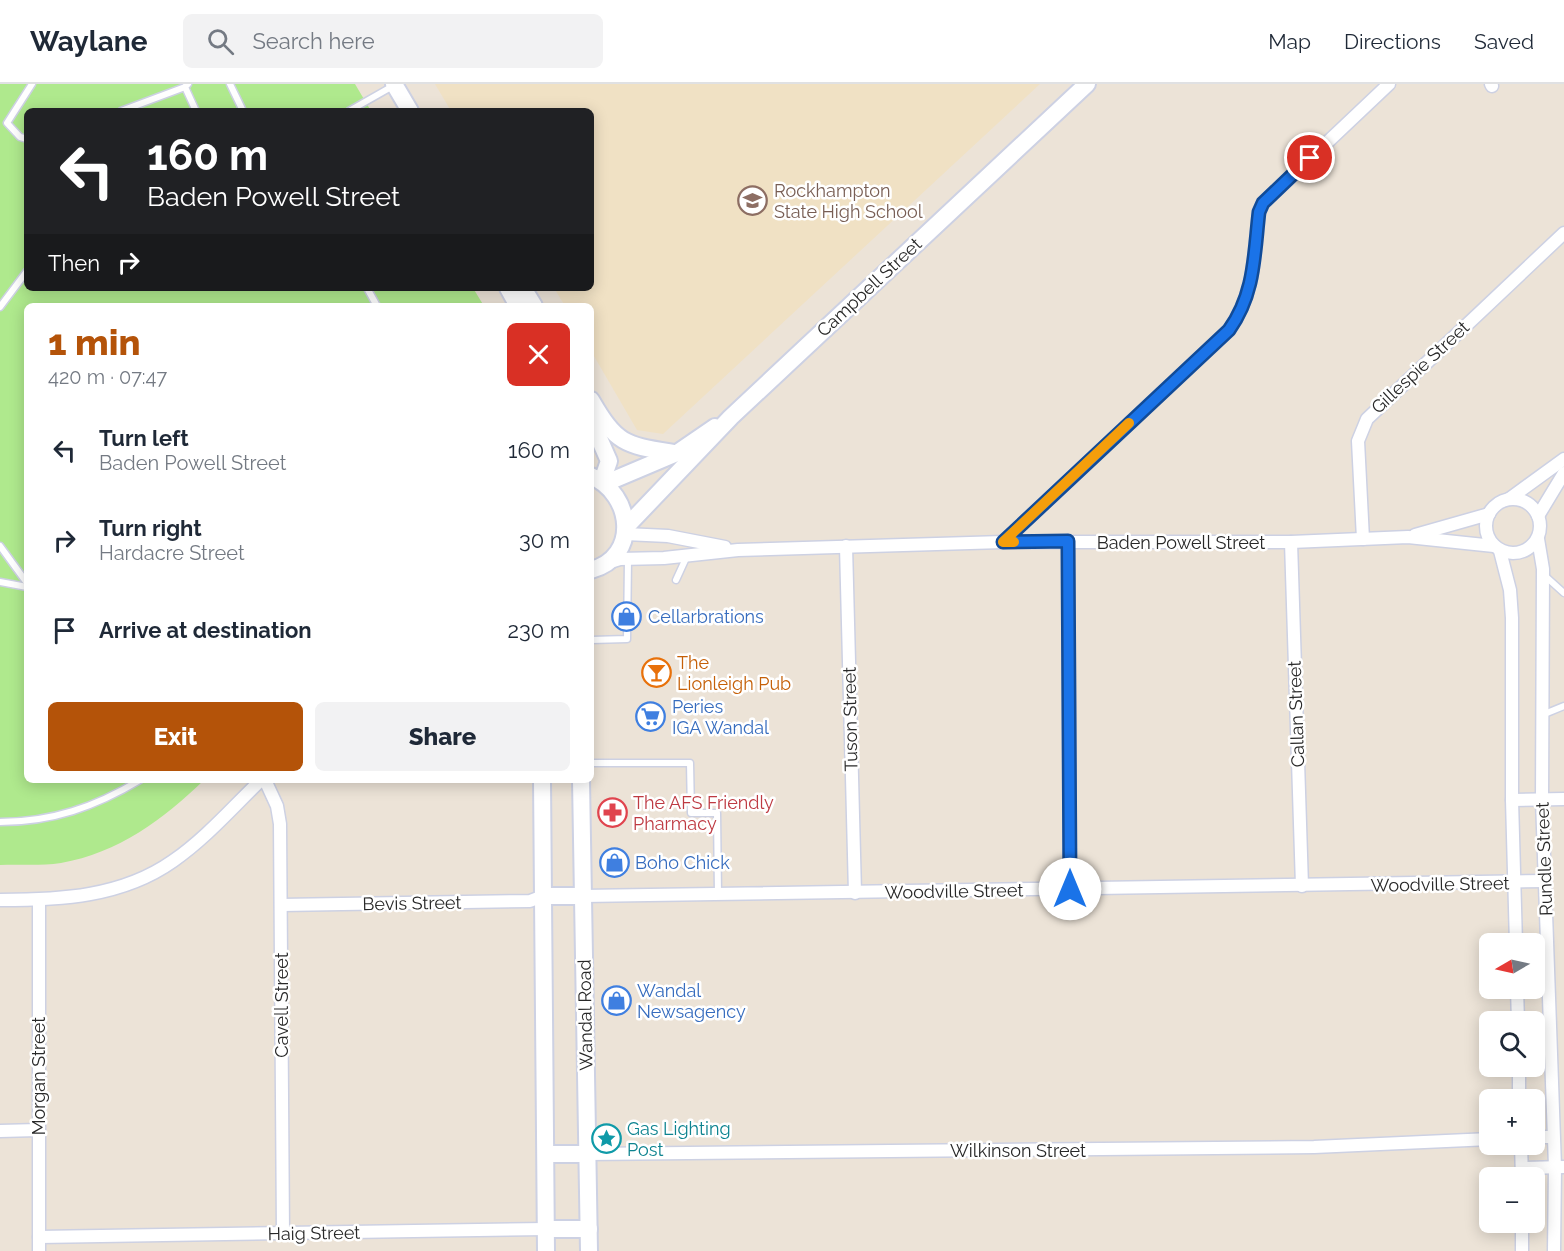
<!DOCTYPE html>
<html lang="en">
<head>
<meta charset="utf-8">
<style>
  :root { --surface:#fff; --page:#f2f2f3; --text:#1f2937; --muted:#747a83; --line:#e0e1e3; --accent:#b45309 }
  body { margin:0; font-family:Raleway,sans-serif; background:var(--page); color:var(--text); height:100vh; display:flex; flex-direction:column; font-size:22px; white-space:nowrap }
  * { box-sizing:border-box; margin:0 }
  p { font-size:20px; color:var(--muted) }
  .icon { flex:none; width:33px; height:33px; fill:none; stroke:currentColor; stroke-width:2; stroke-linecap:round; stroke-linejoin:round }
  .map { position:relative; flex:1; overflow:hidden }
  .side { position:absolute; left:24px; top:219px; width:570px; height:480px; display:flex; flex-direction:column; background:var(--surface); border-radius:9px; box-shadow:0 3px 15px #0003 }
  .side>* { flex:none }
  .guide { position:absolute; left:24px; top:24px; width:570px; height:183px; border-radius:9px; box-shadow:0 3px 15px #0003; background:#202124; color:#fff; overflow:hidden }
  .needle { width:39px; rotate:261deg }
  .controls { position:absolute; left:1479px; top:849px; display:grid; gap:12px }
  .controls a { display:grid; place-items:center; width:66px; height:66px; border-radius:9px; background:var(--surface); box-shadow:0 3px 15px #0003; font-size:30px }
  .pin { position:absolute; display:grid; place-items:center; width:51px; height:51px; color:#fff; margin:-26px; border:3px solid #fff; border-radius:50%; box-shadow:0 2px 6px #0007 }
  .me { position:absolute; width:66px; margin:-33px; rotate:0deg; stroke-linejoin:round; filter:drop-shadow(0 0 4px #0008) }
  .turn { display:flex; align-items:center; gap:21px; height:126px; padding:0 24px; font-size:27px }
  .turn .icon { width:78px; height:78px; stroke-width:2.5 }
  .turn b { display:block; font-size:42px; line-height:51px }
  .then { display:flex; align-items:center; height:57px; padding:0 24px; background:#0003; gap:12px; font-size:22px }
  .round { display:grid; place-items:center; flex:none; width:63px; height:63px; border-radius:9px; background:var(--page) }
  .summary { display:flex; align-items:center; justify-content:space-between; height:102px; padding:0 24px }
  h1 { font-size:36px; font-weight:800; line-height:45px; color:var(--accent) }
  .primary-button { display:flex; gap:12px; margin-top:auto; padding:12px 24px }
  .primary-button a { flex:1; height:69px; border-radius:9px; background:var(--accent); color:#fff; font-size:24px; font-weight:800; line-height:69px; text-align:center }
  .primary-button a+a { background:var(--page); color:var(--text) }
  ul { padding:0; list-style:none }
  li { display:flex; align-items:center; gap:18px; height:90px; padding:0 24px }
  li div { flex:1 }
  li b { display:block; font-size:22px }
  li em { font-style:normal }
  header { display:flex; align-items:center; gap:36px; box-sizing:border-box; height:84px; padding:0 30px; background:var(--surface); border-bottom:2px solid var(--line) }
  header strong { font-size:28px }
  nav { display:flex; gap:33px; margin-inline-start:auto; font-size:21px }
  .search { width:420px; height:54px; background:var(--page); display:flex; align-items:center; gap:15px; box-sizing:border-box; padding:0 21px; border-radius:9px; color:var(--muted); font-size:22px }
  .map>svg:first-child { display:block }
  .education { fill:#f0e1c4 }
  .green { fill:#afe98d }
  .lines { fill:none; stroke-linecap:round; stroke-linejoin:round }
  .lane-casing { stroke:#cdd1e3; stroke-width:9 }
  .street-casing { stroke:#cdd1e3; stroke-width:15 }
  .secondary-casing { stroke:#cdd1e3; stroke-width:20 }
  .lane { stroke:#fff; stroke-width:6 }
  .street { stroke:#fff; stroke-width:12 }
  .secondary { stroke:#fff; stroke-width:16 }
  .route-casing { stroke:#114b97; stroke-width:15 }
  .route { stroke:#1a73e8; stroke-width:10 }
  .slow { stroke:#f59e0b; stroke-width:10 }
  .labels { text-anchor:middle; dominant-baseline:central; stroke-width:5; stroke-linejoin:round; paint-order:stroke }
  .education-label { font-size:18px; fill:#785e54; stroke:#fff; text-anchor:start }
  .street-label { font-size:18px; fill:#282828; stroke:#fff }
  .shop-label { font-size:18px; fill:#366cbe; stroke:#fff; text-anchor:start }
  .food-label { font-size:18px; fill:#c56008; stroke:#fff; text-anchor:start }
  .health-label { font-size:18px; fill:#be3a42; stroke:#fff; text-anchor:start }
  .culture-label { font-size:18px; fill:#0d838f; stroke:#fff; text-anchor:start }
</style>
</head>
<body>
<header>
<strong>Waylane</strong>
<div class="search"><svg class="icon" aria-label="search" viewBox="0 0 24 24"><circle cx="10" cy="10" r="6"/><path d="M15 15l6 6"/></svg>Search here</div>
<nav><a>Map</a><a>Directions</a><a>Saved</a></nav>
</header>
<div class="map">
<svg width="1564" height="1167" viewBox="0 0 1564 1167">
  <rect width="100%" height="100%" fill="#ece3d7"/>
  <path class="education" d="M 435,0 L 1040,0 L 663,350 L 637,346 L 591,267 L 591,222 L 565,222 L 554,204 L 591,204 L 591,27 L 451,27 Z"/>
  <path class="green" d="M 0,0 L 355,0 L 371,27 L 27,27 L 27,204 L 473,204 L 484,222 L 27,222 L 27,696 L 204,696 C 164,735 118,769 61,779 C 41,782 20,780 0,781 Z"/>
  <g class="lines">
    <defs>
      <g id="lane">
        <path d="M 188,0 L 185,3 L 196,27"/>
        <path d="M 230,0 L 243,27"/>
        <path d="M 121,27 L 185,3"/>
        <path d="M 349,27 L 393,2"/>
        <path d="M 27,55 L 20,53 L 7,39 L 32,0"/>
        <path d="M 367,204 L 377,222"/>
        <path d="M 0,223 L 27,187"/>
        <path d="M 0,462 L 27,499"/>
        <path d="M 1544,491 L 1564,509"/>
        <path d="M 676,496 L 687,472"/>
        <path d="M 0,498 L 27,503"/>
        <path d="M 591,556 L 627,555 L 628,475"/>
        <path d="M 1542,631 L 1564,622"/>
        <path d="M 591,679 L 690,679 L 691,729 L 717,729 L 718,811"/>
        <path d="M 0,738 C 52,738 95,723 140,696"/>
      </g>
      <g id="street">
        <path d="M 1491,0 L 1492,2"/>
        <circle cx="1513" cy="442" r="27"/>
        <path d="M 1509,415 L 1564,375"/>
        <path d="M 1538,432 L 1564,389"/>
        <path d="M 625,450 L 668,452 L 725,463"/>
        <path d="M 1415,451 L 1489,430"/>
        <path d="M 1363,455 L 1358,357 L 1367,335 L 1564,149"/>
        <path d="M 1538,455 L 1543,485 L 1542,716 L 1555,1083 L 1554,1167"/>
        <path d="M 1068,457 L 1070,805"/>
        <path d="M 1003,458 L 1229,246 C 1255,210 1254,171 1259,128 L 1263,119 L 1389,0"/>
        <path d="M 1291,458 L 1302,802"/>
        <path d="M 846,462 L 855,809"/>
        <path d="M 1500,467 L 1510,506 L 1512,534 L 1512,716 L 1516,860"/>
        <path d="M 607,479 L 620,475 L 664,474 L 738,466 L 1003,458 L 1291,458 L 1408,453 L 1494,462"/>
        <path d="M 265,696 L 277,722 L 280,740 L 283,1150"/>
        <path d="M 1512,716 L 1564,715"/>
        <path d="M 583,812 L 1545,797"/>
        <path d="M 0,816 C 60,816 122,813 173,777 C 205,755 233,723 261,696"/>
        <path d="M 281,821 L 530,817 L 543,812"/>
        <path d="M 1517,904 L 1518,938"/>
        <path d="M 1519,982 L 1519,1016"/>
        <path d="M 0,1047 L 38,1046"/>
        <path d="M 1534,1053 L 1553,1053"/>
        <path d="M 1521,1060 L 1522,1094"/>
        <path d="M 587,1070 L 1314,1063 L 1490,1055"/>
        <path d="M 1522,1084 L 1564,1083"/>
        <path d="M 1522,1138 L 1522,1167"/>
        <path d="M 39,1153 L 546,1145"/>
        <path d="M 39,1167 L 39,816"/>
      </g>
      <g id="secondary">
        <path d="M 394,0 L 410,27"/>
        <path d="M 508,204 L 518,222"/>
        <path d="M 523,204 L 534,222"/>
        <path d="M 591,316 C 617,361 625,361 675,369"/>
        <path d="M 591,336 L 609,377 L 602,397"/>
        <path d="M 591,392 C 633,410 640,473 591,486"/>
        <path d="M 606,399 L 677,369 L 715,343"/>
        <path d="M 626,443 L 731,333 L 1087,0"/>
        <path d="M 542,696 L 546,1167"/>
        <path d="M 581,696 L 589,1167"/>
        <path d="M 543,812 L 583,812"/>
        <path d="M 546,1070 L 587,1070"/>
        <path d="M 546,1145 L 589,1145"/>
      </g>
    </defs>
    <use href="#lane" class="lane-casing"/>
    <use href="#street" class="street-casing"/>
    <use href="#secondary" class="secondary-casing"/>
    <use href="#lane" class="lane"/>
    <use href="#street" class="street"/>
    <use href="#secondary" class="secondary"/>
  </g>
  <g class="lines">
    <defs>
      <path id="route" d="M 1070,805 L 1068,457 L 1003,458 L 1229,246 C 1255,210 1254,171 1259,128 L 1263,119 L 1310,74"/>
    </defs>
    <use href="#route" class="route-casing"/>
    <use href="#route" class="route"/>
    <path class="slow" d="M 1014,458 L 1003,458 L 1129,339"/>
  </g>
  <defs>
    <symbol id="school-ring" viewBox="-11 -11 22 22"><circle r="9.5" fill="#fff" stroke="#8d6e63" stroke-width="1.5"/><path d="M0-5L7-2L0 1L-7-2ZM-4 1L0 2.5L4 1V4Q0 6-4 4Z" fill="#8d6e63"/></symbol>
    <symbol id="shop-ring" viewBox="-11 -11 22 22"><circle r="9.5" fill="#fff" stroke="#3f7fe0" stroke-width="1.5"/><path d="M-5-2.5h2.3a2.7 3.5 0 0 1 5.4 0H5L5.5 6h-11ZM-1.5-2.5h3a1.5 2.3 0 0 0-3 0Z" fill="#3f7fe0"/></symbol>
    <symbol id="bar-ring" viewBox="-11 -11 22 22"><circle r="9.5" fill="#fff" stroke="#e8710a" stroke-width="1.5"/><path d="M-6-5H6L.8 .8V4.5H3.5V6h-7V4.5H-.8V.8Z" fill="#e8710a"/></symbol>
    <symbol id="supermarket-ring" viewBox="-11 -11 22 22"><circle r="9.5" fill="#fff" stroke="#3f7fe0" stroke-width="1.5"/><path d="M-6-5.5h2.5l.6 2H6L4.5 2H-2.5L-4.4-4H-6ZM-1.5 3.2a1.3 1.3 0 1 0 .1 0ZM3 3.2a1.3 1.3 0 1 0 .1 0Z" fill="#3f7fe0"/></symbol>
    <symbol id="pharmacy-ring" viewBox="-11 -11 22 22"><circle r="9.5" fill="#fff" stroke="#e0444e" stroke-width="1.5"/><path d="M-2-6h4v4h4v4h-4v4h-4v-4h-4v-4h4Z" fill="#e0444e"/></symbol>
    <symbol id="sight-ring" viewBox="-11 -11 22 22"><circle r="9.5" fill="#fff" stroke="#0f9aa8" stroke-width="1.5"/><path d="M0-6L1.8-2.2L6-1.7L2.9 1.2L3.7 5.4L0 3.3L-3.7 5.4L-2.9 1.2L-6-1.7L-1.8-2.2Z" fill="#0f9aa8"/></symbol>
  </defs>
  <g fill-rule="evenodd">
    <use href="#school-ring" x="736" y="100" width="33" height="33"/>
    <use href="#shop-ring" x="610" y="516" width="33" height="33"/>
    <use href="#bar-ring" x="640" y="572" width="33" height="33"/>
    <use href="#supermarket-ring" x="634" y="616" width="33" height="33"/>
    <use href="#pharmacy-ring" x="596" y="712" width="33" height="33"/>
    <use href="#shop-ring" x="598" y="762" width="33" height="33"/>
    <use href="#shop-ring" x="600" y="900" width="33" height="33"/>
    <use href="#sight-ring" x="590" y="1038" width="33" height="33"/>
  </g>
  <g class="labels">
    <g class="education-label">
      <text x="774" y="106">Rockhampton<tspan x="774" dy="21">State High School</tspan></text>
    </g>
    <g class="street-label">
      <text transform="translate(869 203) rotate(-43)">Campbell Street</text>
      <text transform="translate(1420 283) rotate(-43)">Gillespie Street</text>
      <text x="1181" y="458">Baden Powell Street</text>
      <text transform="translate(1296 630) rotate(-92)">Callan Street</text>
      <text transform="translate(850 635) rotate(-91)">Tuson Street</text>
      <text transform="translate(1544 775) rotate(-92)">Rundle Street</text>
      <text transform="translate(1440 800) rotate(-1)">Woodville Street</text>
      <text transform="translate(954 807) rotate(-1)">Woodville Street</text>
      <text transform="translate(412 819) rotate(-1)">Bevis Street</text>
      <text transform="translate(281 921) rotate(-90)">Cavell Street</text>
      <text transform="translate(585 931) rotate(-91)">Wandal Road</text>
      <text transform="translate(38 992) rotate(-90)">Morgan Street</text>
      <text x="1018" y="1066">Wilkinson Street</text>
      <text transform="translate(314 1149) rotate(-1)">Haig Street</text>
    </g>
    <g class="shop-label">
      <text x="648" y="532">Cellarbrations</text>
      <text x="672" y="622">Peries<tspan x="672" dy="21">IGA Wandal</tspan></text>
      <text x="635" y="778">Boho Chick</text>
      <text x="637" y="906">Wandal<tspan x="637" dy="21">Newsagency</tspan></text>
    </g>
    <g class="food-label">
      <text x="677" y="578">The<tspan x="677" dy="21">Lionleigh Pub</tspan></text>
    </g>
    <g class="health-label">
      <text x="633" y="718">The AFS Friendly<tspan x="633" dy="21">Pharmacy</tspan></text>
    </g>
    <g class="culture-label">
      <text x="627" y="1044">Gas Lighting<tspan x="627" dy="21">Post</tspan></text>
    </g>
  </g>
</svg>
<div class="controls">
<a><svg class="needle" viewBox="-14 -14 28 28"><path d="M0-13l5 13h-10z" fill="#e53935"/><path d="M0 13l5-13h-10z" fill="#747a83"/></svg></a>
<a><svg class="icon" aria-label="search" viewBox="0 0 24 24"><circle cx="10" cy="10" r="6"/><path d="M15 15l6 6"/></svg></a>
<a>+</a>
<a>−</a>
</div>
<div class="pin" style="left:1310px;top:74px;background:#d93025"><svg class="icon" aria-label="arrive" viewBox="0 0 24 24"><path d="M6 21V4h12l-3 4 3 4H6"/></svg></div>
<svg class="me" style="left:1070px;top:805px" viewBox="-20 -20 40 40"><circle r="19" fill="#fff"/><path d="M0-13L10 11 0 6-10 11z" fill="#1a73e8"/></svg>
<div class="guide">
<div class="turn"><svg class="icon" aria-label="left" viewBox="0 0 24 24"><path d="M17 20v-9H6M10 6l-5 5 5 5"/></svg><div><b>160 m</b>Baden Powell Street</div></div>
<div class="then">Then<svg class="icon" aria-label="right" viewBox="0 0 24 24"><path d="M7 20v-9h11M14 6l5 5-5 5"/></svg></div>
</div>
<section class="side">
<div class="summary"><div><h1>1 min</h1><p>420 m · 07:47</p></div><a class="round" style="background:#d93025;color:#fff"><svg class="icon" aria-label="close" viewBox="0 0 24 24"><path d="M6 6l12 12M18 6L6 18"/></svg></a></div>
<ul>
<li><svg class="icon" aria-label="left" viewBox="0 0 24 24"><path d="M17 20v-9H6M10 6l-5 5 5 5"/></svg><div><b>Turn left</b><p>Baden Powell Street</p></div><em>160 m</em></li>
<li><svg class="icon" aria-label="right" viewBox="0 0 24 24"><path d="M7 20v-9h11M14 6l5 5-5 5"/></svg><div><b>Turn right</b><p>Hardacre Street</p></div><em>30 m</em></li>
<li><svg class="icon" aria-label="arrive" viewBox="0 0 24 24"><path d="M6 21V4h12l-3 4 3 4H6"/></svg><div><b>Arrive at destination</b></div><em>230 m</em></li>
</ul>
<div class="primary-button"><a>Exit</a><a>Share</a></div>
</section>
</div>
</body>
</html>
